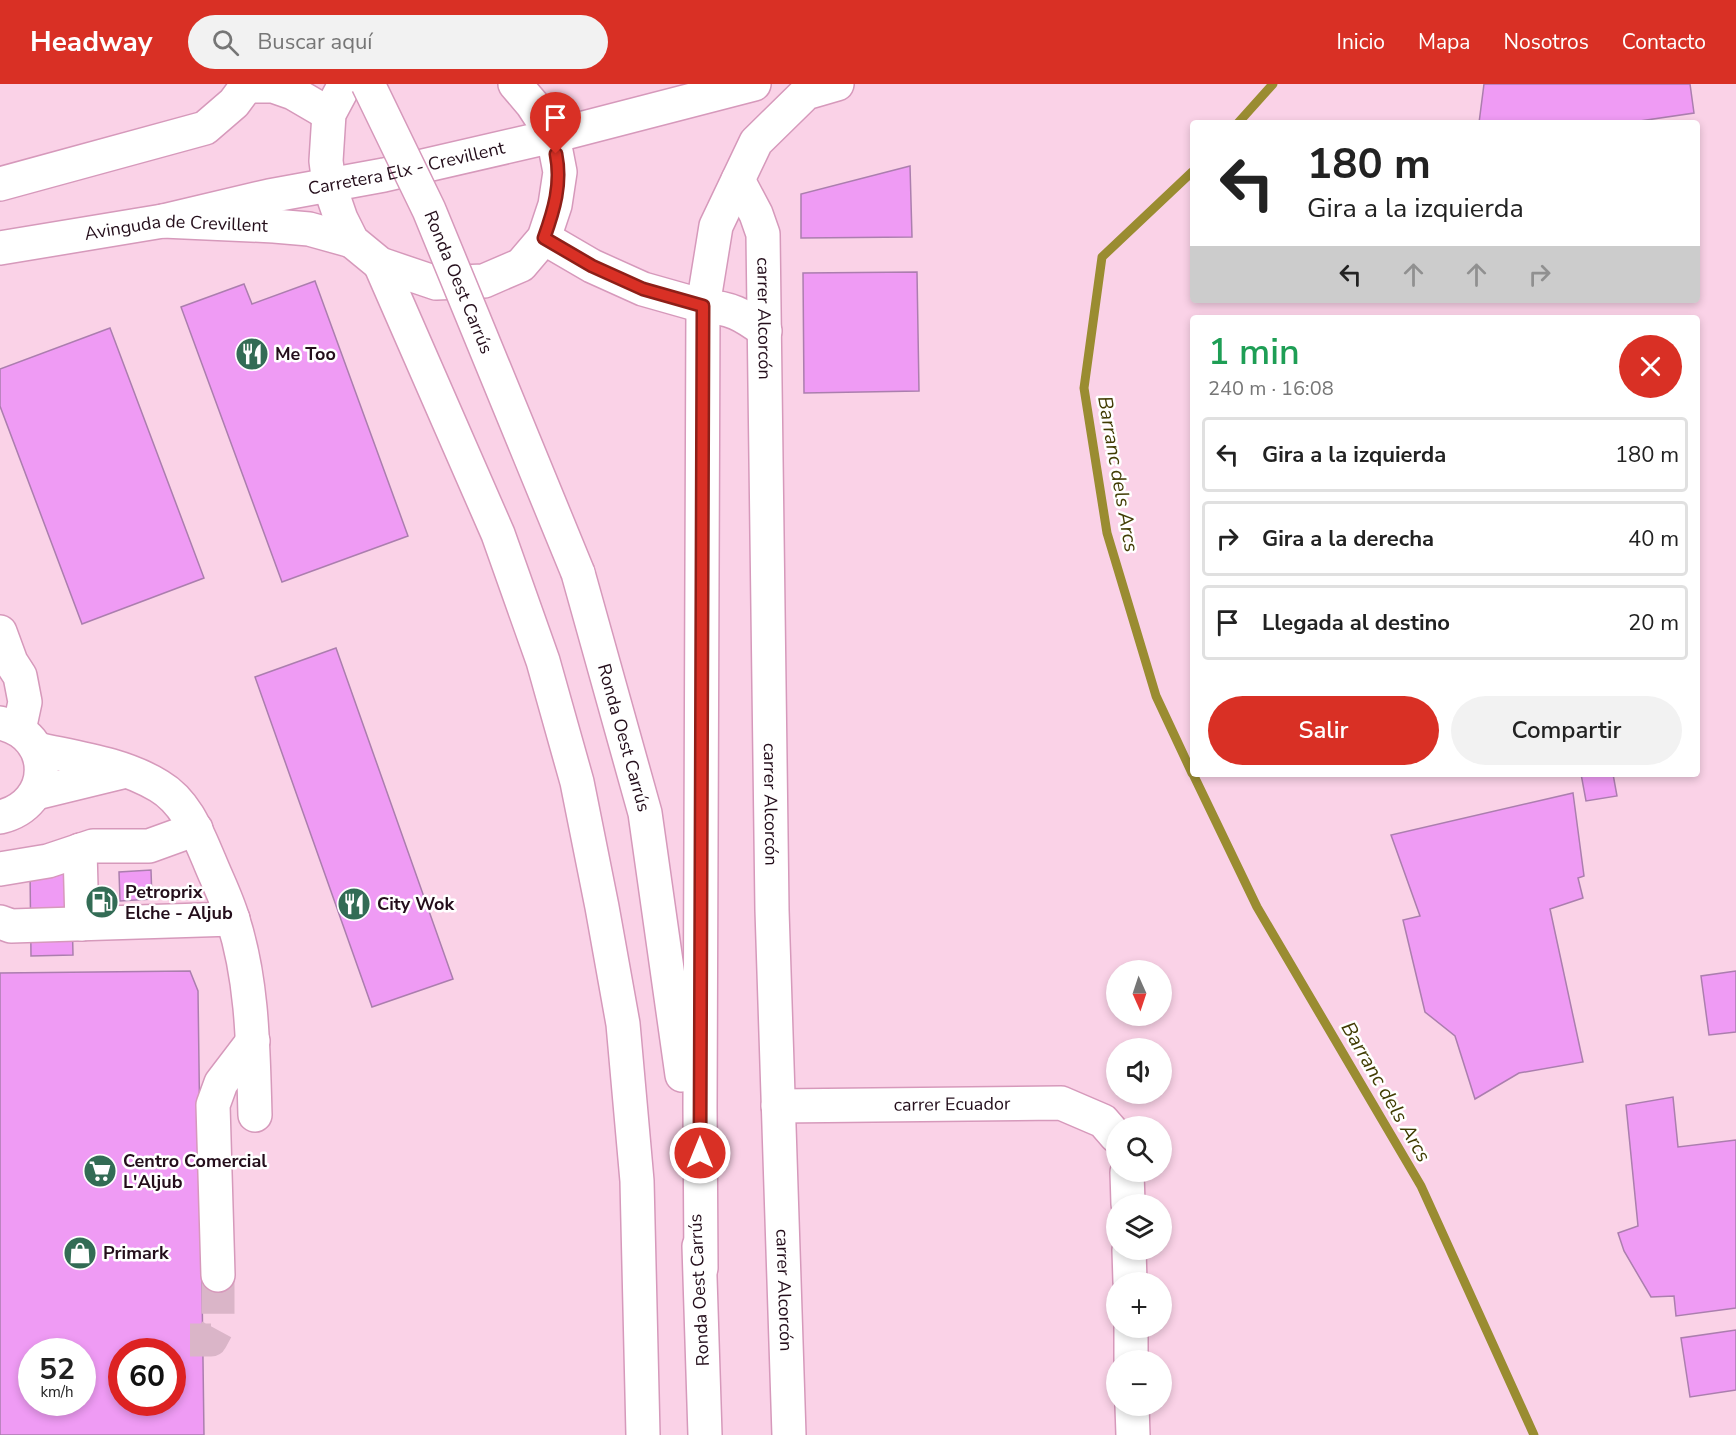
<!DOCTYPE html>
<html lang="es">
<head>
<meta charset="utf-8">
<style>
  :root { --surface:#fff; --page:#f2f2f2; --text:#222; --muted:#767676; --line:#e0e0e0; --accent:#d93025 }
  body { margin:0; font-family:"Nunito Sans",sans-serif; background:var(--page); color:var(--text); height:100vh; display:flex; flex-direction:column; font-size:22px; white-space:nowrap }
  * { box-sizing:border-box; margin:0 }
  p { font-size:20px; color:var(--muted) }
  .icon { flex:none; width:33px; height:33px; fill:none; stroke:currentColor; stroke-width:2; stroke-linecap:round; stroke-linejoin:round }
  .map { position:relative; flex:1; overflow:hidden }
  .panel { position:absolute; left:1190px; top:231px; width:510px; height:462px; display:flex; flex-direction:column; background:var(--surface); border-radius:6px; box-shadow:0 3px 9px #0003 }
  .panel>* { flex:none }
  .banner { position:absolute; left:1190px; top:36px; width:510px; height:183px; border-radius:6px; box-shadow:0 3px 9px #0003; background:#fff; color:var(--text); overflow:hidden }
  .needle { width:39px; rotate:177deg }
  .controls { position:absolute; left:1106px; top:876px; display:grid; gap:12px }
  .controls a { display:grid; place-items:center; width:66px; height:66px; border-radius:50%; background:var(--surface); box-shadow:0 3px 9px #0003; font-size:30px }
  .speed { position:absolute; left:18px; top:1254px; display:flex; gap:12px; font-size:30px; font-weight:700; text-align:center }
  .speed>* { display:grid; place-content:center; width:78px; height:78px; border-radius:50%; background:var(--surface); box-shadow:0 3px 9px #0003; line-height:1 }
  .speed small { font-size:15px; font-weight:400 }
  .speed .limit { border:9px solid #d22; background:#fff; color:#111 }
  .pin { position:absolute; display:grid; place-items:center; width:51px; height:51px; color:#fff; margin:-62px -26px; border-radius:50% 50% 50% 0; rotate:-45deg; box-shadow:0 0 6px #0007 }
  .pin .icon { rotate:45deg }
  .me { position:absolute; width:66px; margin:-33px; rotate:0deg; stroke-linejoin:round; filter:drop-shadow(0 0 4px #0008) }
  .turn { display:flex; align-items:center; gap:21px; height:126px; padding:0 18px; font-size:27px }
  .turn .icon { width:78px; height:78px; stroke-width:2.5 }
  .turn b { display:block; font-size:42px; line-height:51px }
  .lanes { display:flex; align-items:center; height:57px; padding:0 18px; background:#0003; justify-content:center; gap:30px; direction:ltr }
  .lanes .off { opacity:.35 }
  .round { display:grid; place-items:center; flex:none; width:63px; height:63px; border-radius:32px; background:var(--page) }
  .headline { display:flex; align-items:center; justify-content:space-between; height:102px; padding:0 18px }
  h1 { font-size:36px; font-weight:600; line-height:45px; color:#1e9e55 }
  .cta { display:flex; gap:12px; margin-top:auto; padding:12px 18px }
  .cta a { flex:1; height:69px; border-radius:36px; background:var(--accent); color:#fff; font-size:24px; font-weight:600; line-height:69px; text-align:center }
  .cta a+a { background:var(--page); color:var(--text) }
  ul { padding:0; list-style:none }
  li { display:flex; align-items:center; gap:18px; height:75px; margin:0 12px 9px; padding:0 6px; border:3px solid var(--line); border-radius:6px }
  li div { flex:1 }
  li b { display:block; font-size:22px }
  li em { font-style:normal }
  header { display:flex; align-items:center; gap:36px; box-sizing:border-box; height:84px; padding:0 30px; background:var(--accent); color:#fff }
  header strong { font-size:28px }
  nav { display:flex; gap:33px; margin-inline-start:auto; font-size:21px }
  .search { width:420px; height:54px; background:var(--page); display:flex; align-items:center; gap:15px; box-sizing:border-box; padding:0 21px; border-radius:33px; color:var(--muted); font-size:22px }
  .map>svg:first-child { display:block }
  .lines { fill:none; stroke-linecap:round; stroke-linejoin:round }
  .stream { stroke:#9a8c31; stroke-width:9 }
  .building { fill:#ef9bf4; stroke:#ab7eae; stroke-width:1.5; fill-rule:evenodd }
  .minor-tunnel { stroke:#dab5c8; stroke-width:33; stroke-dasharray:33 16; stroke-linecap:butt }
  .minor-casing { stroke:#d699bb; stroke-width:36 }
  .major-casing { stroke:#d699bb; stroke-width:36 }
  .highway-casing { stroke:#d699bb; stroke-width:36 }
  .minor { stroke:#fff; stroke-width:33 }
  .major { stroke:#fff; stroke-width:33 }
  .highway { stroke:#fff; stroke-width:33 }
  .major-bridge-casing { stroke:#d699bb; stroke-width:36; stroke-linecap:butt }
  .major-bridge { stroke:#fff; stroke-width:33 }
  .route-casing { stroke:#8d1f18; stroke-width:15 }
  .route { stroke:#d93025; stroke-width:10 }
  .labels { text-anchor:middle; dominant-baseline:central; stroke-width:5; stroke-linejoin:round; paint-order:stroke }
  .street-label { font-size:18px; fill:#240e1b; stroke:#fff }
  .poi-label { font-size:18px; font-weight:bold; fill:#240e1b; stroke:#fff; text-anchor:start }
  .water-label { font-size:20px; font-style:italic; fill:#413c03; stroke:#fff }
</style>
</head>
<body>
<header>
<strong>Headway</strong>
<div class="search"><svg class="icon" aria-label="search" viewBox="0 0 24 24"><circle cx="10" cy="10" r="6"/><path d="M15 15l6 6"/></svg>Buscar aquí</div>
<nav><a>Inicio</a><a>Mapa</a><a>Nosotros</a><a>Contacto</a></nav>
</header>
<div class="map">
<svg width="1736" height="1351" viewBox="0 0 1736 1351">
  <rect width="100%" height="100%" fill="#fad2e7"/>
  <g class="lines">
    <g class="stream">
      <path d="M 1238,39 L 1273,0"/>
      <path d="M 1192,88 L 1102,173 L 1084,304 L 1107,449 L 1156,612 L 1192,689"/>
      <path d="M 1193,690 L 1257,823 L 1421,1102 L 1534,1351"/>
    </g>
  </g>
  <g class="building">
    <path d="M 1484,0 L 1690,0 L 1694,29 L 1626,39 L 1479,39 Z"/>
    <path d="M 910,82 L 912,153 L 801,154 L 801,110 Z"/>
    <path d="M 917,188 L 919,307 L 804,309 L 803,189 Z"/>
    <path d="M 315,197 L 408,452 L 282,498 L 181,223 L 244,200 L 252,220 Z"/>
    <path d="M 110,244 L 204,494 L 82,540 L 0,322 L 0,285 Z"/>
    <path d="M 336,564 L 453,895 L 372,923 L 255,593 Z"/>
    <path d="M 1581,690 L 1613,690 L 1617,712 L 1586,717 Z"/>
    <path d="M 1573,709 L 1584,792 L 1578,794 L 1583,814 L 1550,825 L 1583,978 L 1519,989 L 1475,1015 L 1455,952 L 1425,928 L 1403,836 L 1420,832 L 1391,751 Z"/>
    <path d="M 71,786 L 73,871 L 31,872 L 30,787 Z"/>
    <path d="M 151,786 L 152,815 L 120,817 L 119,788 Z"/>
    <path d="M 190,887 L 198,907 L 204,1351 L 0,1351 L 0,889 ZM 32,1268 L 82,1268 L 82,1318 L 32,1318 ZM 122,1268 L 172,1268 L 172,1318 L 122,1318 Z"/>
    <path d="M 1736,887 L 1736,948 L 1709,951 L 1701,892 Z"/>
    <path d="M 1673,1013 L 1678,1063 L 1736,1056 L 1736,1224 L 1676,1232 L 1674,1212 L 1651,1213 L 1624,1167 L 1618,1149 L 1638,1142 L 1626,1021 Z"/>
    <path d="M 1736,1246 L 1736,1306 L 1690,1313 L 1681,1254 Z"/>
  </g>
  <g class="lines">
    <path class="minor-tunnel" d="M 190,1256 L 211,1256 L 218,1243 L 218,1191"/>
    <defs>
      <g id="minor">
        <path id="s1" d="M 738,96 L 756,130 L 763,150 L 772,826 L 789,1351"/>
        <path d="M 0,100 L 205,44 L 234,19 L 248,0"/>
        <path d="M 703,222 C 731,224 742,230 765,247"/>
        <path d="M 0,548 L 11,578 L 20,592 L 25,618 L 19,646"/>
        <path d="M 0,639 C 55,651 55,720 0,733"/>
        <path d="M 37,665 C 78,674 123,680 159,702 C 186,718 197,748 209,776 C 217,796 227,815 233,836 C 253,898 253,965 255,1031"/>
        <path d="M 36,709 L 122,688"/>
        <path d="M 80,766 L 82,840"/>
        <path d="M 0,785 L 48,777 L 93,762 L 149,762 L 196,745"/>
        <path d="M 0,838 L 11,842 L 233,835"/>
        <path id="s2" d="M 778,1022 L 1061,1019 L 1103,1037 L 1116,1052"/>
        <path d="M 1127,1088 L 1128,1120"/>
        <path d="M 1129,1166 L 1130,1198"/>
        <path d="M 218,1191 L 213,1021 L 221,999 L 253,957"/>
        <path d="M 1131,1244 L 1131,1276"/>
        <path d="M 1132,1322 L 1133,1351"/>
      </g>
      <g id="major">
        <path d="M 380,180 L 498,450 L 543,577 L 577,698 L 602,823 L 623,940 L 637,1097 L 643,1351"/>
        <path id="s3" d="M 578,489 L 645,729 L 682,991"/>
        <path d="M 699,1162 L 705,1351"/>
        <path d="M 701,1184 L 700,1023 L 703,222"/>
      </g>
      <g id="highway">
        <path d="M 345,0 L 329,30 L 326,77 L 329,100 L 341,135 L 352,157 L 380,180 L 436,199 L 484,197 L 521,181 L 544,154 L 555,121 L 560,88 L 553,52 L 532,20 L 515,0"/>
        <path d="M 248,2 L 273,2 L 293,9 L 329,30"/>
        <path id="s4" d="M 163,137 L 269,112 L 384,91 L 553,52 L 754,0"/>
        <path d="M 544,154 L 592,182 L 643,205 L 703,222 L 716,142 L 756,58 L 806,9 L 837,0"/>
        <path id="s5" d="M 0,164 L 163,137 L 274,142 L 309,145 L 352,157"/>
      </g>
    </defs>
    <use href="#minor" class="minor-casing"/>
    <use href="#major" class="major-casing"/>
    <use href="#highway" class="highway-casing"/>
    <use href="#minor" class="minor"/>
    <use href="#major" class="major"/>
    <use href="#highway" class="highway"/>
    <defs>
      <g id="major-bridge">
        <path id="s6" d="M 368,0 L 429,126 L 578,489"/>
      </g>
    </defs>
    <use href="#major-bridge" class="major-bridge-casing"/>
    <use href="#major-bridge" class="major-bridge"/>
  </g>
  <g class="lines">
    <defs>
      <path id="route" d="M 556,70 C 562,100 554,126 544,154 L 592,182 L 643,205 L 703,222 L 700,1069"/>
    </defs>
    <use href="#route" class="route-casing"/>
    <use href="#route" class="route"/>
  </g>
  <defs>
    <symbol id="restaurant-disc" viewBox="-11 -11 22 22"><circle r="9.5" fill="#336c55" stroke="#fff"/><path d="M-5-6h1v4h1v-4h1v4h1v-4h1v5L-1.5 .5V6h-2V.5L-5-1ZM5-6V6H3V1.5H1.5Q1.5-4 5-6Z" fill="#fff"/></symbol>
    <symbol id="fuel-disc" viewBox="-11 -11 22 22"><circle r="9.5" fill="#336c55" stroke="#fff"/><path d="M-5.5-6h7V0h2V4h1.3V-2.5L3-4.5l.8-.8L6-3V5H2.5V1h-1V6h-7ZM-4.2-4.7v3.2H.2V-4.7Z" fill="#fff"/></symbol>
    <symbol id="supermarket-disc" viewBox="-11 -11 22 22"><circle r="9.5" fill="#336c55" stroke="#fff"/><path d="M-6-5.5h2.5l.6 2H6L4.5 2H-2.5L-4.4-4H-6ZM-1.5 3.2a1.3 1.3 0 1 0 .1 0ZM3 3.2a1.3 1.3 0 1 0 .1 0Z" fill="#fff"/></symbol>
    <symbol id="shop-disc" viewBox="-11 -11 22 22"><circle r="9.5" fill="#336c55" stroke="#fff"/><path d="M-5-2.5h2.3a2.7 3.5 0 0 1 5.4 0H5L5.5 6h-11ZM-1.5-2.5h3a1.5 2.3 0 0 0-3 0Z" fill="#fff"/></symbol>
  </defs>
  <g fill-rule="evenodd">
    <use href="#restaurant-disc" x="233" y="251" width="38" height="38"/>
    <use href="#fuel-disc" x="83" y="799" width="38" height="38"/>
    <use href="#restaurant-disc" x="335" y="801" width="38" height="38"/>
    <use href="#supermarket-disc" x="81" y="1068" width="38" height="38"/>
    <use href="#shop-disc" x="61" y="1150" width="38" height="38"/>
  </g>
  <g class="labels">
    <g class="street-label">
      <text stroke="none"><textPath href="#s4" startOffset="249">Carretera Elx - Crevillent</textPath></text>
      <text stroke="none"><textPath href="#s5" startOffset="178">Avinguda de Crevillent</textPath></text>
      <text stroke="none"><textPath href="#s6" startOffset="218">Ronda Oest Carrús</textPath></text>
      <text stroke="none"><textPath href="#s1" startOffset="144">carrer Alcorcón</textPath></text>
      <text stroke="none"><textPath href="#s3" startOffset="171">Ronda Oest Carrús</textPath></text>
      <text stroke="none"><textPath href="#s1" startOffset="630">carrer Alcorcón</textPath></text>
      <text stroke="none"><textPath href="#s2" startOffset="174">carrer Ecuador</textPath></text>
      <text transform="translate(699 1206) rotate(-93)">Ronda Oest Carrús</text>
      <text stroke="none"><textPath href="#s1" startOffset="1116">carrer Alcorcón</textPath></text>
    </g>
    <g class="poi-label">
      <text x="275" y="270">Me Too</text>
      <text x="125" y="808">Petroprix<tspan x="125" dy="21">Elche - Aljub</tspan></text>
      <text x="377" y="820">City Wok</text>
      <text x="123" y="1077">Centro Comercial<tspan x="123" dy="21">L'Aljub</tspan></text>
      <text x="103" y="1169">Primark</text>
    </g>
    <g class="water-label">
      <text transform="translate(1118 390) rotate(80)">Barranc dels Arcs</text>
      <text transform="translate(1386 1008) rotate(60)">Barranc dels Arcs</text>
    </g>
  </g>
</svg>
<div class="controls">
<a><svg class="needle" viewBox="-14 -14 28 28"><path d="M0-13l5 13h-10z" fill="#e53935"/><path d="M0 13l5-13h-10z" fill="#767676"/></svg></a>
<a><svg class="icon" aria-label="sound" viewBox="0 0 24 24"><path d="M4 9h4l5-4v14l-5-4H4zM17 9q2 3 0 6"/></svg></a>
<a><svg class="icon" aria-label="search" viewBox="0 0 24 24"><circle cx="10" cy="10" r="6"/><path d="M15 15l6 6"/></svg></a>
<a><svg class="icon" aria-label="layers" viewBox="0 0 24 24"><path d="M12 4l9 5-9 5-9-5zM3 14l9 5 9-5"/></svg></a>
<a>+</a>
<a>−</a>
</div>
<div class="speed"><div>52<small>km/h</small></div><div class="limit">60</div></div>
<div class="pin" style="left:556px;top:70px;background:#d93025"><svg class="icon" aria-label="arrive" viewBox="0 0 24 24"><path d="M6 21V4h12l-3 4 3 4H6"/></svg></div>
<svg class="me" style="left:700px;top:1069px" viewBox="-20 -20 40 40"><circle r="17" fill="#d93025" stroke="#fff" stroke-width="3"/><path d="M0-11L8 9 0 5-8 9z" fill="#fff"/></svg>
<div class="banner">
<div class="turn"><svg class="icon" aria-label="left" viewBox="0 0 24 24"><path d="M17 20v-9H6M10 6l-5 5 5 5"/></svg><div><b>180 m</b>Gira a la izquierda</div></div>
<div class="lanes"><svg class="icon" aria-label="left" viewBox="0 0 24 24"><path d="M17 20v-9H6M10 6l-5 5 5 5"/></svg><svg class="icon off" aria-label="ahead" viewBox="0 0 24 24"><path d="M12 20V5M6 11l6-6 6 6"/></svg><svg class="icon off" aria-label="ahead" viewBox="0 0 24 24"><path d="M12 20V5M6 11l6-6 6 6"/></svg><svg class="icon off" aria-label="right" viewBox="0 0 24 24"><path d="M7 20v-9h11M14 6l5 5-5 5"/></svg></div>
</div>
<section class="panel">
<div class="headline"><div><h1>1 min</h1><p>240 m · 16:08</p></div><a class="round" style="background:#d93025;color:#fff"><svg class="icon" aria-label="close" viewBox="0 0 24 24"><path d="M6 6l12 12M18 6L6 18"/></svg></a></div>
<ul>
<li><svg class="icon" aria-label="left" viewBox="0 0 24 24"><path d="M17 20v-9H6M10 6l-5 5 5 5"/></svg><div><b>Gira a la izquierda</b></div><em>180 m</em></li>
<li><svg class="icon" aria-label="right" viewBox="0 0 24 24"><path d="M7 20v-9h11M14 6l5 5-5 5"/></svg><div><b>Gira a la derecha</b></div><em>40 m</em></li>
<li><svg class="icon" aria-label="arrive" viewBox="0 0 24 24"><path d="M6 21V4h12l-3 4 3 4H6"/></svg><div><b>Llegada al destino</b></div><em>20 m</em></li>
</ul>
<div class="cta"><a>Salir</a><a>Compartir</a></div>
</section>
</div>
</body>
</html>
